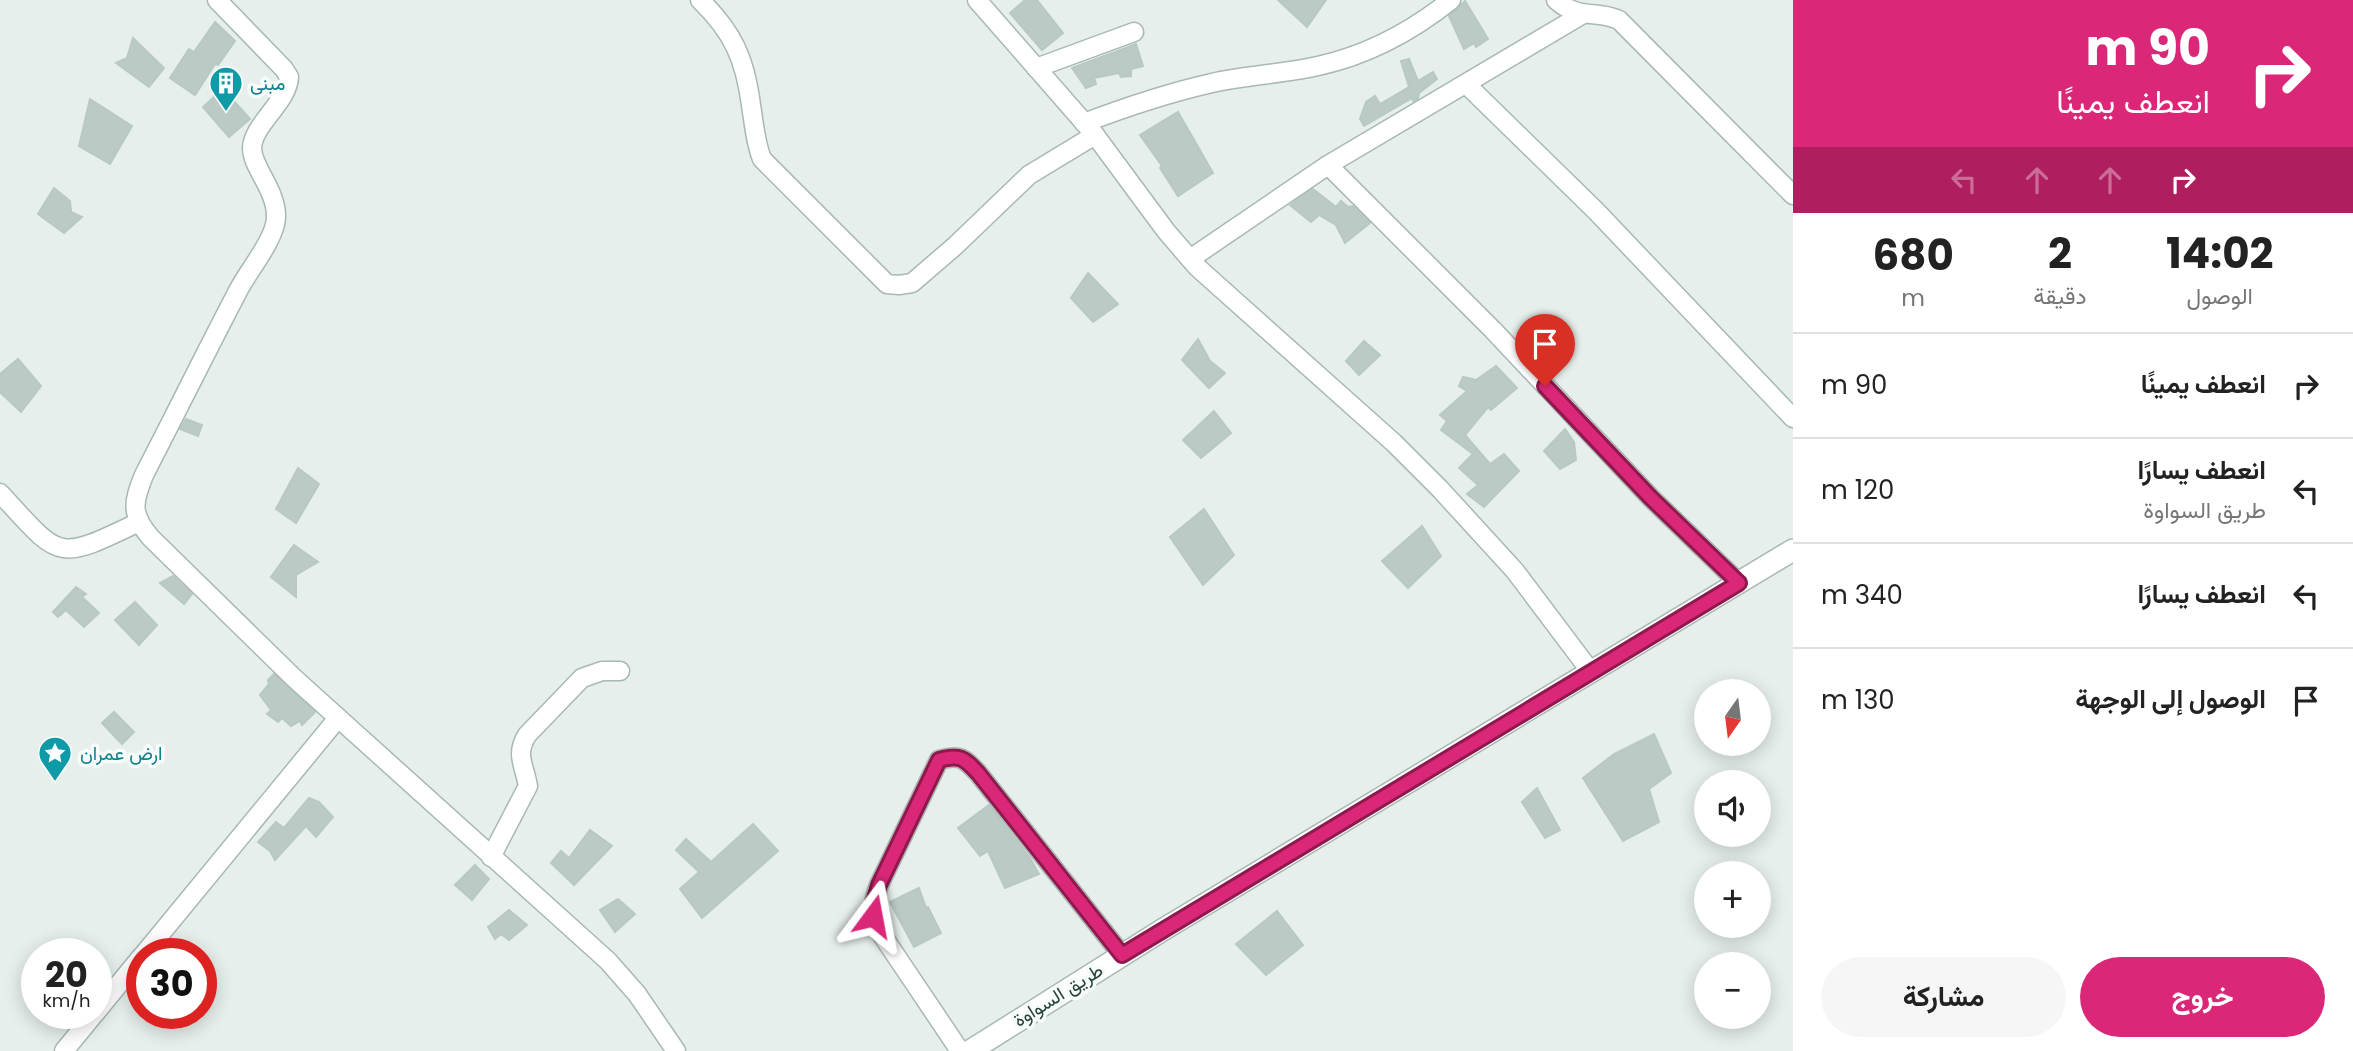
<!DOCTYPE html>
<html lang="ar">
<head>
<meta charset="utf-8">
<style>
  :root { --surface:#fff; --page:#f6f6f6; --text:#222; --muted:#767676; --line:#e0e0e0; --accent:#db2777 }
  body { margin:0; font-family:Poppins,Vazirmatn,sans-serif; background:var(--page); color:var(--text); direction:rtl; height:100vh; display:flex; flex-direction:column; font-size:26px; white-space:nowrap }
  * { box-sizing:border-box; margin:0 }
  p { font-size:23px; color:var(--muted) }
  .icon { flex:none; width:38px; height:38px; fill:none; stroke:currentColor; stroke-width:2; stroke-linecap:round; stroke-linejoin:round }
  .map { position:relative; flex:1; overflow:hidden; direction:ltr }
  .drawer { display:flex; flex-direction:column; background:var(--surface); width:560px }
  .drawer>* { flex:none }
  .top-card { background:#db2777; color:#fff; overflow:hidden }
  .needle { width:46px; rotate:194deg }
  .tools { position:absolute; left:1694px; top:679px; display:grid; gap:14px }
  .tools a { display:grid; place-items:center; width:77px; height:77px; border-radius:50%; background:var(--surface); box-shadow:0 4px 18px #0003; font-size:35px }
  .speed { position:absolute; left:21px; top:938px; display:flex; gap:14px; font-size:35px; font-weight:700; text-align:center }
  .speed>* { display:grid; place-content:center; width:91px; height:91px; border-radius:50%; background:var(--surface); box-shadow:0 4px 18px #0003; line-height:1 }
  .speed small { font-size:18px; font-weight:400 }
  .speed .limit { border:10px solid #d22; background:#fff; color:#111 }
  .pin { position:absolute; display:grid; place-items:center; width:60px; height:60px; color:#fff; margin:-72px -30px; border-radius:50% 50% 50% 0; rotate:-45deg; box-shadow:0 0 7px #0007 }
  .pin .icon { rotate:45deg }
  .me { position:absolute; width:77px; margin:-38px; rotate:13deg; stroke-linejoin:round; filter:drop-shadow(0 0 5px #0008) }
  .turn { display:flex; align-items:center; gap:24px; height:147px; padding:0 28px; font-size:32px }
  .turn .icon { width:91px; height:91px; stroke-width:2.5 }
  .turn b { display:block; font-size:49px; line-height:60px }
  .lanes { display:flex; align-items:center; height:66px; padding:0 28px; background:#0003; justify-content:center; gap:35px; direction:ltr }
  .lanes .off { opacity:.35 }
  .eta { display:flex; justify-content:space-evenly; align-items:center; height:119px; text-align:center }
  .eta b { font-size:42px; font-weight:700; line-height:49px }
  .cta { display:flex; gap:14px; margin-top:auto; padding:14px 28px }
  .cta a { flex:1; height:80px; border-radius:42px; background:var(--accent); color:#fff; font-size:28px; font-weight:700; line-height:80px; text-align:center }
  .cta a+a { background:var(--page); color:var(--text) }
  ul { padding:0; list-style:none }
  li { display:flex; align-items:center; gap:21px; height:105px; padding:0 28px; border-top:2px solid var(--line) }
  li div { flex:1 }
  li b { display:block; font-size:26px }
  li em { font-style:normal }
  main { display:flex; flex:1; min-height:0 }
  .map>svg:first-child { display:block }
  .building { fill:#bbcac4; stroke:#b8c9c2; stroke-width:2 }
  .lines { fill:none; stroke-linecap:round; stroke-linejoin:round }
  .minor-casing { stroke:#a8b8b2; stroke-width:21 }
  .tertiary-casing { stroke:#a8b8b2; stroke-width:24 }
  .minor { stroke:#fff; stroke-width:18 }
  .tertiary { stroke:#fff; stroke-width:21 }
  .route-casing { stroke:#8e194d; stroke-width:18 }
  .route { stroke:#db2777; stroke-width:12 }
  .labels { text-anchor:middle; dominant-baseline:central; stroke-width:7; stroke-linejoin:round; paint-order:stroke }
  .culture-label { font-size:19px; fill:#0d838f; stroke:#f7fbf9; text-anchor:start }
  .street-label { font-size:19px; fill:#24423a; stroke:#f7fbf9 }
</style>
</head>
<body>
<main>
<section class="drawer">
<div class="top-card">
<div class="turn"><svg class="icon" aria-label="right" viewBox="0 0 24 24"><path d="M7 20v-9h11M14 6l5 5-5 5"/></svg><div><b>90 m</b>انعطف يمينًا</div></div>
<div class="lanes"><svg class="icon off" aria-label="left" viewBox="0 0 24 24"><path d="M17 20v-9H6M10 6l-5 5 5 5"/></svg><svg class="icon off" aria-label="ahead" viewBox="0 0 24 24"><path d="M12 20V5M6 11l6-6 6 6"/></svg><svg class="icon off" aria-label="ahead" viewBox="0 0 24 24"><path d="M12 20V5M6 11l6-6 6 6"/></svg><svg class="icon" aria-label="right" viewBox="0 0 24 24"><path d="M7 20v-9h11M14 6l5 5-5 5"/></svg></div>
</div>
<div class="eta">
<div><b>14:02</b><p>الوصول</p></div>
<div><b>2</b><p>دقيقة</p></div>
<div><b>680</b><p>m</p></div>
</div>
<ul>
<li><svg class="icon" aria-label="right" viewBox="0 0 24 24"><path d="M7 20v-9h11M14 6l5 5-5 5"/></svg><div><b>انعطف يمينًا</b></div><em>90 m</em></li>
<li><svg class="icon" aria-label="left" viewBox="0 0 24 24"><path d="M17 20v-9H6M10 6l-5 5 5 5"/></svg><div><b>انعطف يسارًا</b><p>طريق السواوة</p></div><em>120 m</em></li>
<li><svg class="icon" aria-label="left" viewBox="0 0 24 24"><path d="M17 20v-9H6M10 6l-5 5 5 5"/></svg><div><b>انعطف يسارًا</b></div><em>340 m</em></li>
<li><svg class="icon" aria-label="arrive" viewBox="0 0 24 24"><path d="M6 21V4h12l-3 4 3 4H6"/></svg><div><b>الوصول إلى الوجهة</b></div><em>130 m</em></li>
</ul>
<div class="cta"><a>خروج</a><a>مشاركة</a></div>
</section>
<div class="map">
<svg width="1793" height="1051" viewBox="0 0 1793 1051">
  <rect width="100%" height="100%" fill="#e6efeb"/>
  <g class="building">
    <path d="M 1025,0 L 1037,0 L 1063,33 L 1042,50 L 1010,13 Z"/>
    <path d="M 1278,0 L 1326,0 L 1307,27 Z"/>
    <path d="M 1465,1 L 1488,39 L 1476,47 L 1474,43 L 1464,49 L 1449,16 Z"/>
    <path d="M 215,22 L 235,41 L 218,65 L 215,64 L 195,95 L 170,78 L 189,49 L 194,52 Z"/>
    <path d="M 133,38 L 164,68 L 149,87 L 116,63 L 127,58 Z"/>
    <path d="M 1136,44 L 1143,66 L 1131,69 L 1131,76 L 1121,77 L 1119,73 L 1094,78 L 1096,84 L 1086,88 L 1072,68 Z"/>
    <path d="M 1409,59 L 1418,81 L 1433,72 L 1437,79 L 1419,93 L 1418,99 L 1413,101 L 1412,98 L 1364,126 L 1360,119 L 1366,102 L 1375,96 L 1380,104 L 1409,87 L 1401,61 Z"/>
    <path d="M 223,89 L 250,119 L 229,137 L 203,107 Z"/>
    <path d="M 90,99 L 132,126 L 110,164 L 79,146 Z"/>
    <path d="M 1178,112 L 1213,173 L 1178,196 L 1160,168 L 1162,166 L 1140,135 Z"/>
    <path d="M 54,188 L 70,201 L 71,212 L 82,217 L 64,233 L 38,214 Z"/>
    <path d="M 1313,189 L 1336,207 L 1341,201 L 1348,207 L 1353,206 L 1370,223 L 1345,243 L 1336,225 L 1319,215 L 1311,222 L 1290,205 Z"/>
    <path d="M 1088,273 L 1118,304 L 1093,322 L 1071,298 Z"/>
    <path d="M 1198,339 L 1210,361 L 1225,373 L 1209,388 L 1182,360 Z"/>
    <path d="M 1364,341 L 1380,355 L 1359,375 L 1346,361 Z"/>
    <path d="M 18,359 L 41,386 L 21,412 L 0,392 L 0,374 Z"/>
    <path d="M 1496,366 L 1517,388 L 1491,410 L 1488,407 L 1465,435 L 1490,464 L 1504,454 L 1519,471 L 1484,507 L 1467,494 L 1478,485 L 1459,468 L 1473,454 L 1441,430 L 1447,421 L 1440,415 L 1467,391 L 1459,386 L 1463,377 L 1476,380 Z"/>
    <path d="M 1214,411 L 1231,433 L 1201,458 L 1183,440 Z"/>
    <path d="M 186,419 L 202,425 L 198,436 L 180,429 Z"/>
    <path d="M 1565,429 L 1574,442 L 1576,460 L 1560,469 L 1544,451 Z"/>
    <path d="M 298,468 L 319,484 L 296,523 L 276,509 Z"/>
    <path d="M 1204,509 L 1234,555 L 1203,585 L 1170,537 Z"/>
    <path d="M 1422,526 L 1441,556 L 1408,588 L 1382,561 Z"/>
    <path d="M 294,545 L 318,562 L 296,575 L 296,597 L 271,577 Z"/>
    <path d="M 173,576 L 192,594 L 184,604 L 160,583 Z"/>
    <path d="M 76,587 L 86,594 L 82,597 L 99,613 L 84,627 L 66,610 L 58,617 L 53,612 Z"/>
    <path d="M 135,602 L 157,625 L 139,645 L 115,620 Z"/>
    <path d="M 274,674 L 315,712 L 302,725 L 300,721 L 291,726 L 282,718 L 278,722 L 267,714 L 271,710 L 260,695 L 269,684 L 268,680 Z"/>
    <path d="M 114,712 L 134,732 L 122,744 L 102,723 Z"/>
    <path d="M 1654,734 L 1671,773 L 1649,789 L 1659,822 L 1623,841 L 1583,778 L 1614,754 Z"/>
    <path d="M 1537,788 L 1560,830 L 1545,838 L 1522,802 Z"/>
    <path d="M 309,798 L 319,802 L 333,817 L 316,837 L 306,826 L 275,860 L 270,851 L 258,842 L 276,822 L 284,828 Z"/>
    <path d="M 989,805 L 1030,858 L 1039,874 L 1005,888 L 988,851 L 980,856 L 958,828 Z"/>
    <path d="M 753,824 L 778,851 L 702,918 L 680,889 L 699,872 L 676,850 L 686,839 L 711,862 Z"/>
    <path d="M 590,830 L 612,846 L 574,885 L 551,863 L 561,851 L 569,858 Z"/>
    <path d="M 475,865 L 489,879 L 472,900 L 455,885 Z"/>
    <path d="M 919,888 L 926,908 L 928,907 L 941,933 L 914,947 L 890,902 Z"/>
    <path d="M 618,899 L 635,914 L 615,932 L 600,910 Z"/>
    <path d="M 509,910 L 527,925 L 509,940 L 501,934 L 495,939 L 488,927 Z"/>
    <path d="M 1277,911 L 1303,945 L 1266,975 L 1236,944 Z"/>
  </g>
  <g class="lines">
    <defs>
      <g id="minor">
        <path d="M 217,0 L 284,69 L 289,77 C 288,102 253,124 252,148 C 252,168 277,190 276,218 C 275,239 249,270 239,289 C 207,350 176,413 144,475 C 133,502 130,514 151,538 L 294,678 L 608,961 L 637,994 L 676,1051"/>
        <path d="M 700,0 C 733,32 745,59 751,105 C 754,123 755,142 762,159 L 887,284 L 899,285 L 912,283 L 955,246 L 1029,175 L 1095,135"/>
        <path d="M 977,0 L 1095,135 L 1166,231 L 1197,267 L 1394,443 L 1440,489 L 1515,571 L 1591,672"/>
        <path d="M 1556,0 C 1580,21 1595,9 1619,20 L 1793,195"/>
        <path d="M 1036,68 L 1134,32"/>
        <path d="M 1467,85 L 1596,211 L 1793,418"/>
        <path d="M 1084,123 C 1126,107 1168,93 1212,83 C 1247,75 1283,74 1318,66 C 1368,55 1411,32 1451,0"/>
        <path d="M 1328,165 L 1493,330 L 1651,498 L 1739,583"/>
        <path d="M 1190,259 L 1328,165 L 1583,14"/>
        <path d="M 0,493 C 61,560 56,562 139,522"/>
        <path d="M 491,857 L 528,786 C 524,764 515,755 527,735 L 582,678 L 602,671 L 620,671"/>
        <path d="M 144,954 L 338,718"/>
        <path d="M 96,1012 L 142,956"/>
        <path d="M 64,1051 L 95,1013"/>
        <path d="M 960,1051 L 878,929 C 871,912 873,902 879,885 L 939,760 C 960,754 964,758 978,773 L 1122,955"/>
      </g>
      <path id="tertiary" d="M 970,1051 L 1164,929 L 1793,550"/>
    </defs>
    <use href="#minor" class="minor-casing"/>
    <use href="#tertiary" class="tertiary-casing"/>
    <use href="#minor" class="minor"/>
    <use href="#tertiary" class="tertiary"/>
  </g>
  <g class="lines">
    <defs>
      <path id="route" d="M 873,916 L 873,905 L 879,885 L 939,760 C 960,754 964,758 978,773 L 1122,955 L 1739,583 L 1651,498 L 1545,386"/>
    </defs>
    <use href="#route" class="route-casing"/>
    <use href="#route" class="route"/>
  </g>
  <defs>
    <symbol id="building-pin" viewBox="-11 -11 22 30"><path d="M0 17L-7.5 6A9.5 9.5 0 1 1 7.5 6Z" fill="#0f9aa8" stroke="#f7fbf9"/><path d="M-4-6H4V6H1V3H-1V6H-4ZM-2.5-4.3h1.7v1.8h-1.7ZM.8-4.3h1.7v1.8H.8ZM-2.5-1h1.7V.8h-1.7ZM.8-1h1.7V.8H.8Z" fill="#fff"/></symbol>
    <symbol id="sight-pin" viewBox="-11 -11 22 30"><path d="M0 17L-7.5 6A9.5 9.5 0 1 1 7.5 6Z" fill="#0f9aa8" stroke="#f7fbf9"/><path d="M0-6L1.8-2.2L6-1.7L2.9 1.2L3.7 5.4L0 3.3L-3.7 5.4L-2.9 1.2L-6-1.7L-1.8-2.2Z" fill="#fff"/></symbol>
  </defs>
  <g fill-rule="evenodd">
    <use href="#building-pin" x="207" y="64" width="38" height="52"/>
    <use href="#sight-pin" x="36" y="734" width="38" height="52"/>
  </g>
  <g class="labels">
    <g class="culture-label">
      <text x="250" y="83">مبنى</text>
      <text x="80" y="753">ارض عمران</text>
    </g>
    <g class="street-label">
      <text transform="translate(1058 995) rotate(-32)">طريق السواوة</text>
    </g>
  </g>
</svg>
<div class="tools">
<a><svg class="needle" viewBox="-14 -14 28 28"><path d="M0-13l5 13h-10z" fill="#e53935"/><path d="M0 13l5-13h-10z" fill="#767676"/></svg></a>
<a><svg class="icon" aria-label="sound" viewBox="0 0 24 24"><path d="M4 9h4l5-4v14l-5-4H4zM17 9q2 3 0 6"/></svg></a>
<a>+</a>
<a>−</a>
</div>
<div class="speed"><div>20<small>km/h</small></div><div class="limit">30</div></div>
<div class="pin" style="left:1545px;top:386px;background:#d93025"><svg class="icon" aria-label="arrive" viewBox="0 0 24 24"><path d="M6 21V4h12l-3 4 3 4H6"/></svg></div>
<svg class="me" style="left:873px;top:916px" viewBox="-20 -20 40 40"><path d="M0-17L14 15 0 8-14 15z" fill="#db2777" stroke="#fff" stroke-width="4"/></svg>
</div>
</main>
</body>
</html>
